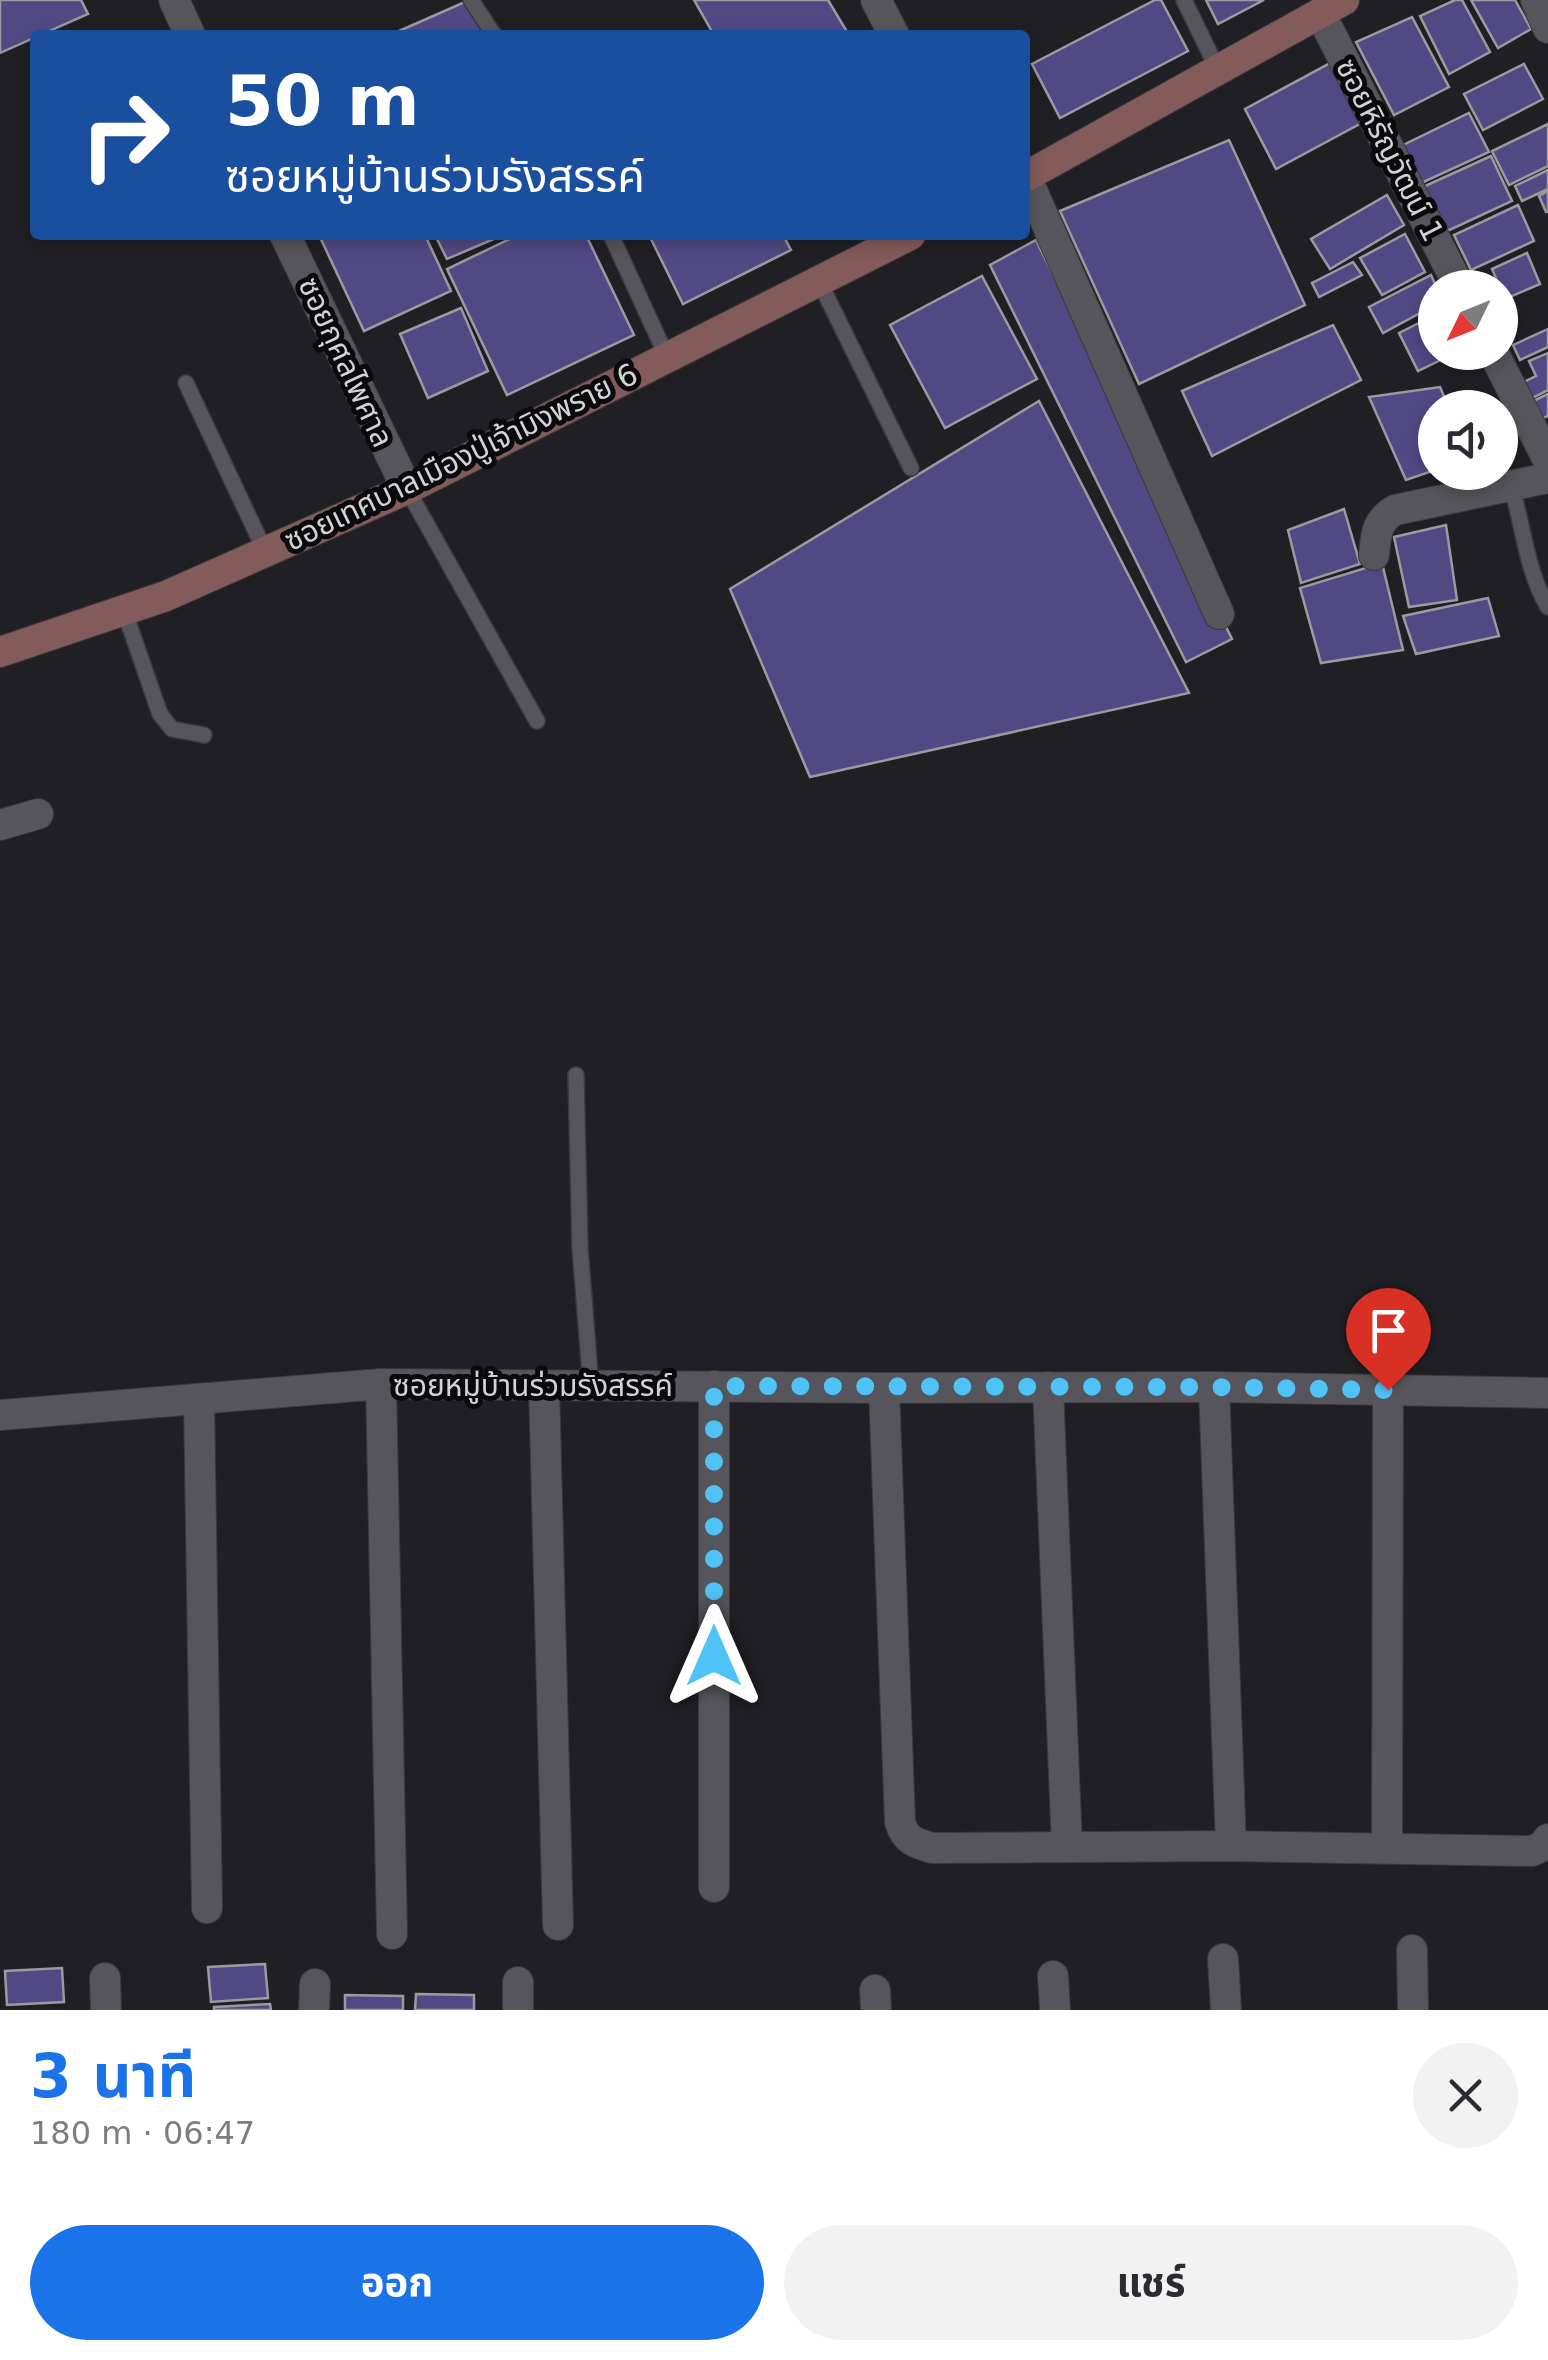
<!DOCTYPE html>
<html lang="th">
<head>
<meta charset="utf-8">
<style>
  :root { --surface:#fff; --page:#f2f2f3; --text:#2b2b33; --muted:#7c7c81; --accent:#1a73e8 }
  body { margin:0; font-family:"DejaVu Sans","Noto Sans Thai",sans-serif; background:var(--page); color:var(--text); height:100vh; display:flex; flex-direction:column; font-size:38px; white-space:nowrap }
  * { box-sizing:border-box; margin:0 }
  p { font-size:32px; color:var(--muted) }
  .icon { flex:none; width:55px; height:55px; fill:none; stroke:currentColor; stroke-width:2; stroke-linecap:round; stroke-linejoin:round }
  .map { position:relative; height:2010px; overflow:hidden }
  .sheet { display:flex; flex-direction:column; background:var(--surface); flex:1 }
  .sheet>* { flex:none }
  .hud { position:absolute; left:30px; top:30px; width:1000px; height:210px; border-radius:10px; box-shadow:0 5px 15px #0003; background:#1a4fa0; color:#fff; overflow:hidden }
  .needle { width:65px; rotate:227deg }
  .buttons { position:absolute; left:1418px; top:270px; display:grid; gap:20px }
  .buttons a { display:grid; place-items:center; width:100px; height:100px; border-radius:50%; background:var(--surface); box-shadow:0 5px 15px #0003; font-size:50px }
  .pin { position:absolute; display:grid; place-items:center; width:85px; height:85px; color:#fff; margin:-102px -42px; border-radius:50% 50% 50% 0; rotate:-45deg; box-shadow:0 0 10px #0007 }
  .pin .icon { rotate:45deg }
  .me { position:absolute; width:110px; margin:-55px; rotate:0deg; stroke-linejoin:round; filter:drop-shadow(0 0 8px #0008) }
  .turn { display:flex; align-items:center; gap:35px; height:210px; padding:0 30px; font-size:45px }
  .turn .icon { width:130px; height:130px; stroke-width:2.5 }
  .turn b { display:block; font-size:70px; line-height:85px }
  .round { display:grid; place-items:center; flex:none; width:105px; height:105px; border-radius:52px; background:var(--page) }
  .head { display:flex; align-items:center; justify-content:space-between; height:170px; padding:0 30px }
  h1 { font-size:60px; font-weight:700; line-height:75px; color:var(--accent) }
  .primary-button { display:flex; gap:20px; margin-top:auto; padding:20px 30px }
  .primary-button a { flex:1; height:115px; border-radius:60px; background:var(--accent); color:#fff; font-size:40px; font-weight:700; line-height:115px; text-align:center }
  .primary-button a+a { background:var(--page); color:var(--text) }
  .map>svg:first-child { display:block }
  .building { fill:#514984; stroke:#9a9aa0; stroke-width:2.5 }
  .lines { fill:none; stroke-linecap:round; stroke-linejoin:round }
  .lane-casing { stroke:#3a393d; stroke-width:18 }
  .street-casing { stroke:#3a393d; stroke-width:32 }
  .secondary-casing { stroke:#3a393d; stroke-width:32 }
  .lane { stroke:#56555b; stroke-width:15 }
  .street { stroke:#56555b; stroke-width:30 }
  .secondary { stroke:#825b5a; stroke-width:30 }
  .route { stroke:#4fc3f7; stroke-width:18; stroke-dasharray:0 32.4 }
  .labels { text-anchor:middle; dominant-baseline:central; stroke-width:10; stroke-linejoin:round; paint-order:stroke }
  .street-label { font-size:30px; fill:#d3d2d5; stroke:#0a090c }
</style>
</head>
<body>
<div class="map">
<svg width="1548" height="2010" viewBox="0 0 1548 2010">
  <rect width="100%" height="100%" fill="#201f24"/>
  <g class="building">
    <path d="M 0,0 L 81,0 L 88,14 L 0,53 Z"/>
    <path d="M 694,0 L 828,0 L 849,35 L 714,35 Z"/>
    <path d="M 1155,0 L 1161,0 L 1188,51 L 1060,118 L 1032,64 Z"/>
    <path d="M 1206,0 L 1264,0 L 1218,24 Z"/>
    <path d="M 1455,0 L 1462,0 L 1490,52 L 1449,74 L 1420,16 Z"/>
    <path d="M 1471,0 L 1515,0 L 1531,29 L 1498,48 Z"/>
    <path d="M 467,1 L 484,35 L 390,35 Z"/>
    <path d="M 1412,17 L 1449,87 L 1394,115 L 1356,42 Z"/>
    <path d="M 1334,61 L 1367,120 L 1276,169 L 1245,109 Z"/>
    <path d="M 1524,64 L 1543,99 L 1483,130 L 1464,94 Z"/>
    <path d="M 1469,113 L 1489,152 L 1419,184 L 1401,146 Z"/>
    <path d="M 1548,124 L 1548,166 L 1509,185 L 1492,151 Z"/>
    <path d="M 1229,140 L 1305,305 L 1139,384 L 1060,211 Z"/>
    <path d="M 1491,156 L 1512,201 L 1443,233 L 1423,187 Z"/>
    <path d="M 1548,170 L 1548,189 L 1522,201 L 1515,186 Z"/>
    <path d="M 1548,191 L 1548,212 L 1546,212 L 1539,196 Z"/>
    <path d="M 1387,195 L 1404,225 L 1330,269 L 1311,239 Z"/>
    <path d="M 1518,205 L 1534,241 L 1471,270 L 1454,235 Z"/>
    <path d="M 1405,234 L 1425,272 L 1382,295 L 1360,258 Z"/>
    <path d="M 319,235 L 425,235 L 451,291 L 364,331 Z"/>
    <path d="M 435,235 L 503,235 L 447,259 Z"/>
    <path d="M 518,235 L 586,235 L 634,335 L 507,395 L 447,269 Z"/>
    <path d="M 649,235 L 783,235 L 791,250 L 683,304 Z"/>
    <path d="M 1036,240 L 1232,639 L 1186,662 L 990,265 Z"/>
    <path d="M 1527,253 L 1540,284 L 1505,299 L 1492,269 Z"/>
    <path d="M 1353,262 L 1362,275 L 1319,297 L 1312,283 Z"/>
    <path d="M 1431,275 L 1437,288 L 1435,305 L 1383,333 L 1369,307 Z"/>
    <path d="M 982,276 L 1037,379 L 945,428 L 890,325 Z"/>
    <path d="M 461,308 L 488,371 L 428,398 L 400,334 Z"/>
    <path d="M 1435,315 L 1435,352 L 1457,352 L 1418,371 L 1399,333 Z"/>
    <path d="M 1333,325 L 1361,380 L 1212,456 L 1182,391 Z"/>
    <path d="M 1548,329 L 1548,347 L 1520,360 L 1513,345 Z"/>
    <path d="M 1548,353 L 1548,390 L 1532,398 L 1524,382 L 1536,376 L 1529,361 Z"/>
    <path d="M 1440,387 L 1449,408 L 1435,408 L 1435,470 L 1406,480 L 1369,397 Z"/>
    <path d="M 1548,394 L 1548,416 L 1541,419 L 1531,402 Z"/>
    <path d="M 1039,401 L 1189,693 L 810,777 L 730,589 Z"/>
    <path d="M 1344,509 L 1360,564 L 1301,583 L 1288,530 Z"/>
    <path d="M 1446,525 L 1457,600 L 1409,607 L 1394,537 Z"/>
    <path d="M 1382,563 L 1403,650 L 1321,663 L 1300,588 Z"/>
    <path d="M 1488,598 L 1499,636 L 1416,654 L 1403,616 Z"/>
    <path d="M 265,1964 L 268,1998 L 211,2002 L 208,1967 Z"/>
    <path d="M 62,1968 L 64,2002 L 7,2005 L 5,1971 Z"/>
    <path d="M 416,1994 L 474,1995 L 474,2010 L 415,2010 Z"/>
    <path d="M 345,1995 L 403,1996 L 403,2010 L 345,2010 Z"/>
    <path d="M 270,2004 L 271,2010 L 214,2010 L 214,2007 Z"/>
  </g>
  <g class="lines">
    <defs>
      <g id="lane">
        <path d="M 471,0 L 494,35"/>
        <path d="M 1184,0 L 1218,70"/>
        <path d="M 611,235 L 667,357"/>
        <path d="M 819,281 L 911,468"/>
        <path d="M 186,383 L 265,551"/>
        <path d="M 1511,485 C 1523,525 1527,573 1548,607"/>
        <path d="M 407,489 L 537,721"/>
        <path d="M 124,610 L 160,714 L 172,729 L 204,735"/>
        <path d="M 576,1075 L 580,1248 L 591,1386"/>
      </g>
      <g id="street">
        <path d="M 174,0 L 190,35"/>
        <path d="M 876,0 L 894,35"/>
        <path d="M 1536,0 L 1548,28"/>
        <path d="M 1320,13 L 1460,288"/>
        <path d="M 1026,177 L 1219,614"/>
        <path d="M 285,235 L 407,489"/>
        <path d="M 1493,352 L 1548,460"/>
        <path d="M 1374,555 C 1376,535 1376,521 1395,510 L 1548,478"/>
        <path d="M 0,825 L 38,814"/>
        <path d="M 381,1384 L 392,1934"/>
        <path d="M 544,1385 L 558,1925"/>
        <path d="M 1048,1387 L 1067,1847"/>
        <path d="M 1214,1387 L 1231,1846"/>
        <path d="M 884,1388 L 900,1822 C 905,1840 915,1843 932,1848 L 1231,1846 L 1532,1851 L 1543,1846 L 1548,1839"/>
        <path d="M 199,1401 L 207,1908"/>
        <path d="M 0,1415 L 381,1384 L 884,1388 L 1214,1387 L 1548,1393"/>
        <path d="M 1387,1848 L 1388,1390"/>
        <path d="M 714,1887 L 714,1386"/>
        <path d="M 1412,1950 L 1413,2010"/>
        <path d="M 1223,1959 L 1226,2010"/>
        <path d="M 1053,1976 L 1055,2010"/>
        <path d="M 105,1978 L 106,2010"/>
        <path d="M 518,1982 L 518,2010"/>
        <path d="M 875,1990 L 876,2010"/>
        <path d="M 314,2010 L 315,1984"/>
      </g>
      <g id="secondary">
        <path d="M 1025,177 L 1344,0"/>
        <path d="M 0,652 L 166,596 L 407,489 L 910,235"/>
      </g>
    </defs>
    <use href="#lane" class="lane-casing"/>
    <use href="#street" class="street-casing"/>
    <use href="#secondary" class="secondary-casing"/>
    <use href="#lane" class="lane"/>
    <use href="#street" class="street"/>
    <use href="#secondary" class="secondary"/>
  </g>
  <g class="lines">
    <path class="route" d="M 714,1656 L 714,1386 L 1214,1387 L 1388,1390"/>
  </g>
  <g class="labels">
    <g class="street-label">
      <text transform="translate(1390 150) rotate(63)">ซอยหิรัญวัฒน์ 1</text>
      <text transform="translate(346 362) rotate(65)">ซอยกุศลไพศาล</text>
      <text transform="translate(461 457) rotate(-26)">ซอยเทศบาลเมืองปู่เจ้ามิงพราย 6</text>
      <text x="533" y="1385">ซอยหมู่บ้านร่วมรังสรรค์</text>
    </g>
  </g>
</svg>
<div class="buttons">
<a><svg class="needle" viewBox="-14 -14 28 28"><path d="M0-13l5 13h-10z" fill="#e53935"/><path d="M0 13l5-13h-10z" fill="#7c7c81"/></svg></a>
<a><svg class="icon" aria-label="sound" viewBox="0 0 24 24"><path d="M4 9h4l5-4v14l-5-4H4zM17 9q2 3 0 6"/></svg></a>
</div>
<div class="pin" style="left:1388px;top:1390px;background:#d93025"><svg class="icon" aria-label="arrive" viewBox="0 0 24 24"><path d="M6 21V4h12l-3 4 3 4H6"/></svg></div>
<svg class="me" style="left:714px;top:1656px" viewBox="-20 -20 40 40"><path d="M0-17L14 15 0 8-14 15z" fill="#4fc3f7" stroke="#fff" stroke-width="4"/></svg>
<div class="hud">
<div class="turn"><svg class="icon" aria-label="right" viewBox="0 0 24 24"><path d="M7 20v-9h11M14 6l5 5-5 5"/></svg><div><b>50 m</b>ซอยหมู่บ้านร่วมรังสรรค์</div></div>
</div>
</div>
<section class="sheet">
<div class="head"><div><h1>3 นาที</h1><p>180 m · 06:47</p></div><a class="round"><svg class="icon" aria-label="close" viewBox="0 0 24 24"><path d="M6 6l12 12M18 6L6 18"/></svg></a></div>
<div class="primary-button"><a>ออก</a><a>แชร์</a></div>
</section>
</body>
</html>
